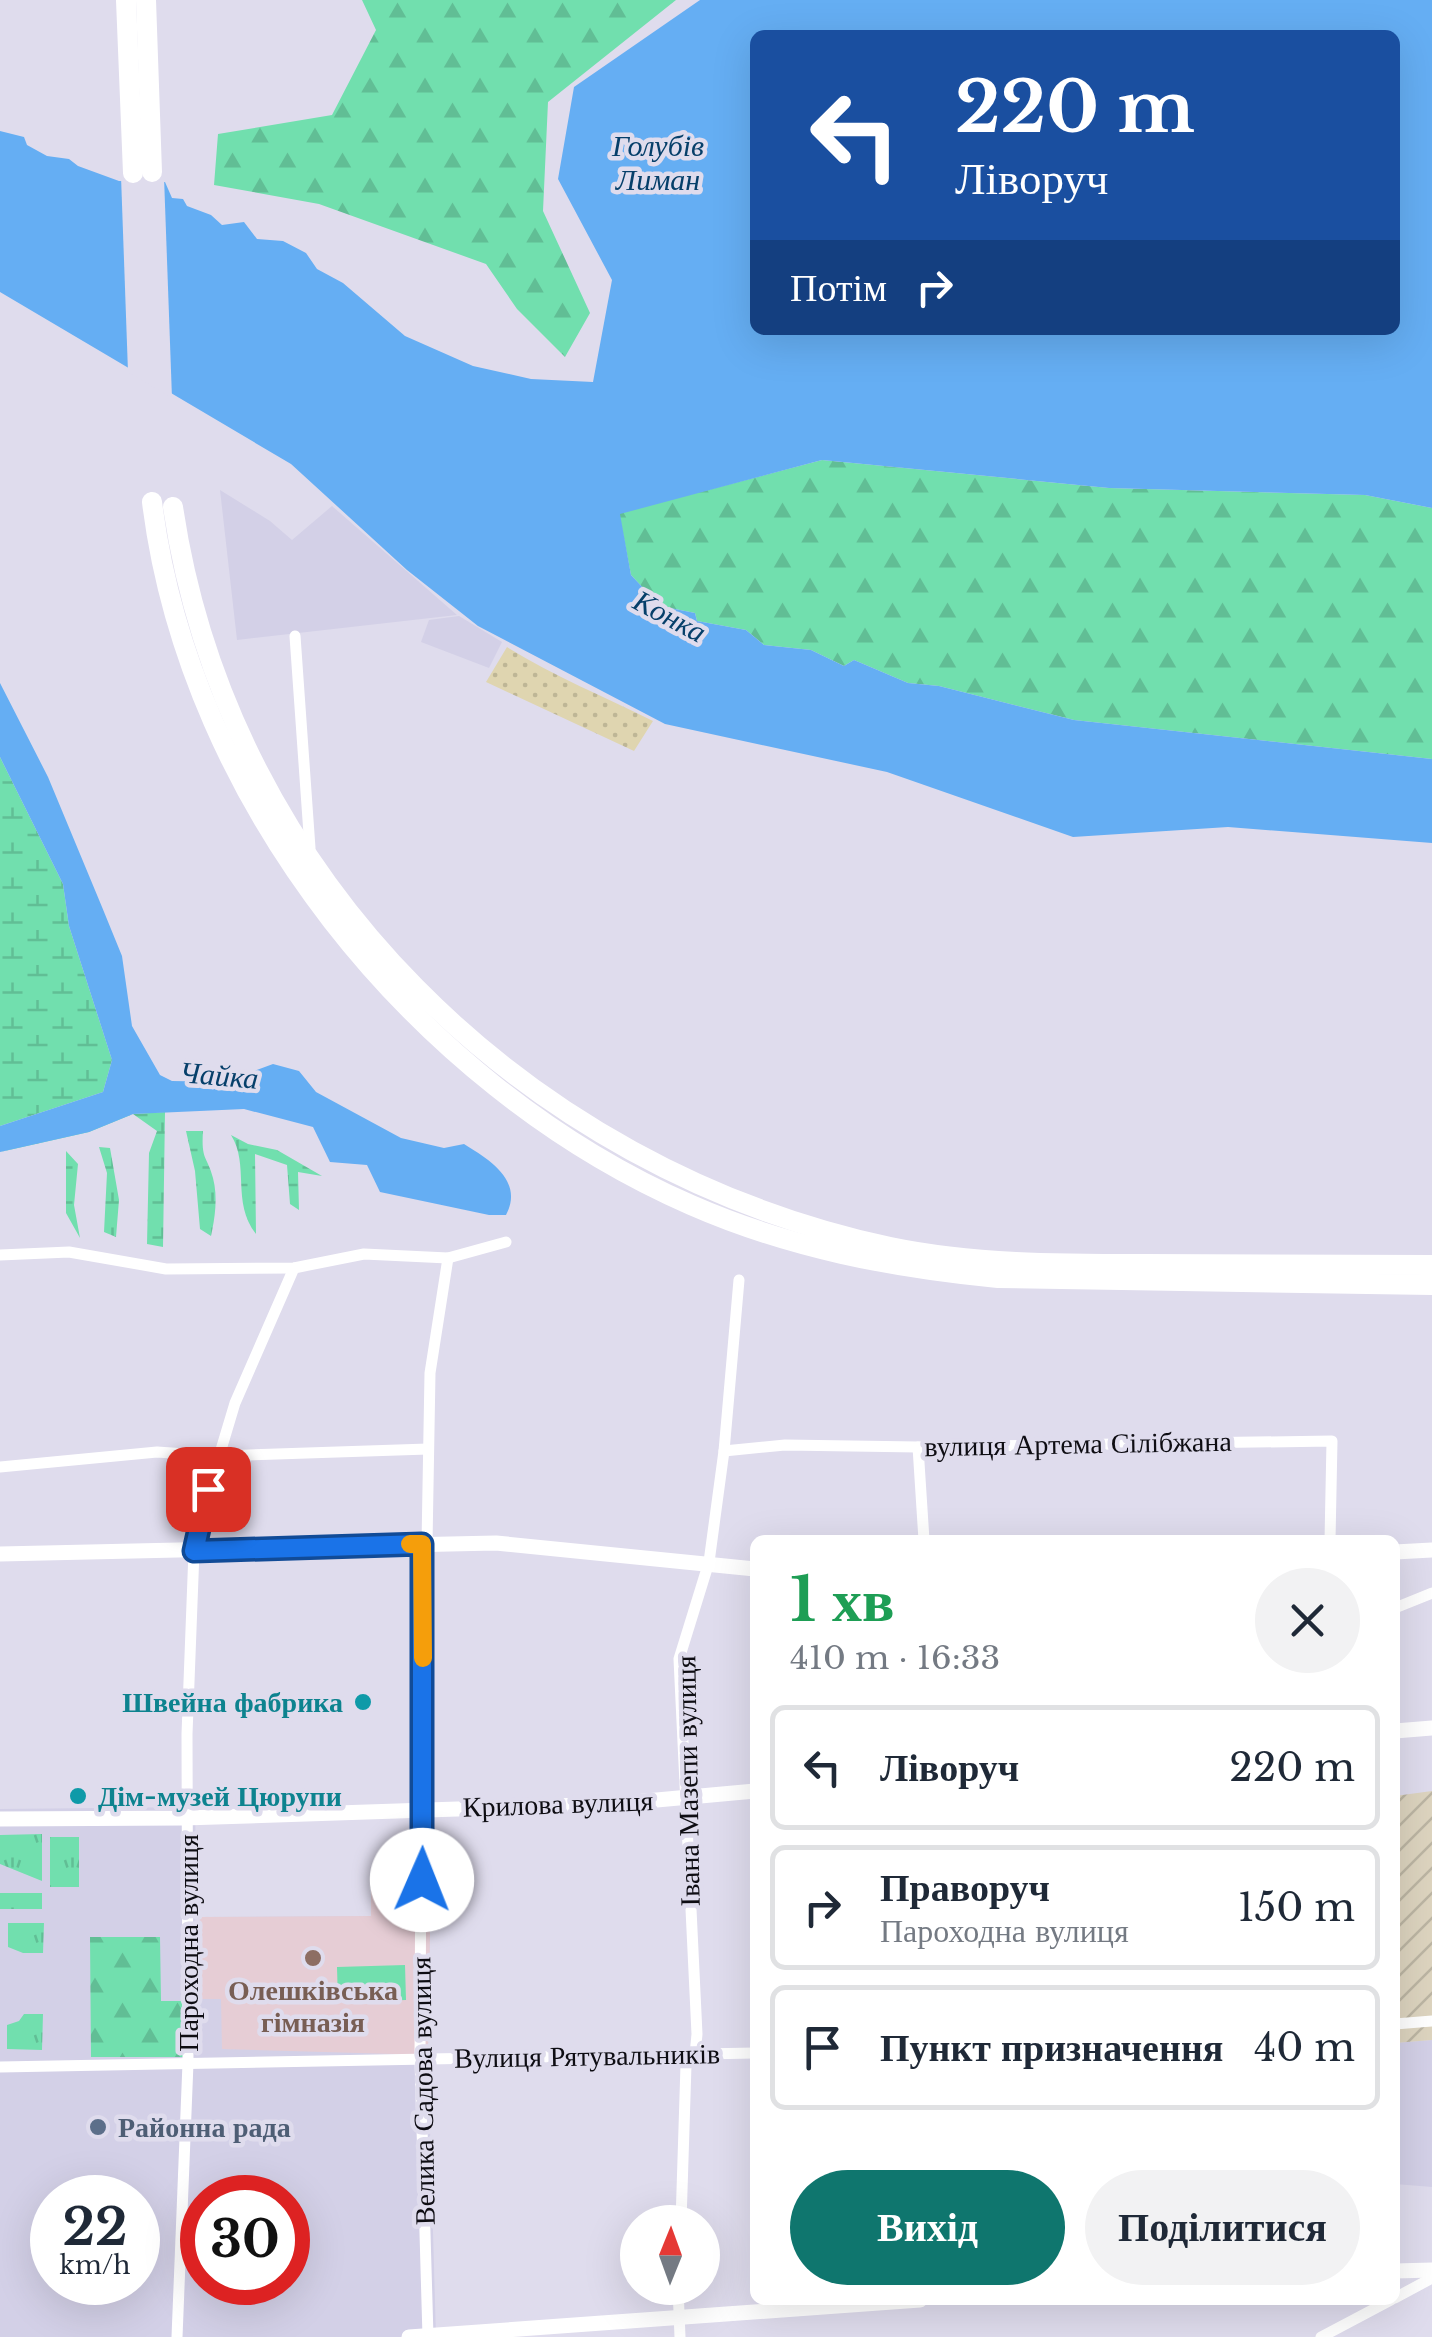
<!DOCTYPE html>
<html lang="uk">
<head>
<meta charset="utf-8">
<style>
  :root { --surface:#fff; --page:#f2f2f3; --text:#1f2937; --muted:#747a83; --line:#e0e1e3; --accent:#0f766e }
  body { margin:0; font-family:"Libre Baskerville",serif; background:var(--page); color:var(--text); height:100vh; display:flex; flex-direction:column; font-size:38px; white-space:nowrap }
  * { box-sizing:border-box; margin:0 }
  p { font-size:32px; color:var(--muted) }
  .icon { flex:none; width:55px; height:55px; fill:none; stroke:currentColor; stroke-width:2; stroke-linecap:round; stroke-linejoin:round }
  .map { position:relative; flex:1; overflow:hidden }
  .panel { position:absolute; left:750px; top:1535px; width:650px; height:770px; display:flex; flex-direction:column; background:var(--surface); border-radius:15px; box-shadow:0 10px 40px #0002 }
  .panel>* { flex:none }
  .top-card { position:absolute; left:750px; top:30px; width:650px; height:305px; border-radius:15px; box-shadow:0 10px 40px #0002; background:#1a4fa0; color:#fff; overflow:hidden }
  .needle { width:65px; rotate:1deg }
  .tools { position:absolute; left:620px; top:2205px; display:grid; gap:20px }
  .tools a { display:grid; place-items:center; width:100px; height:100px; border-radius:50%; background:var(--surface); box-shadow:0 10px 40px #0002; font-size:50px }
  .speed { position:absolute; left:30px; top:2175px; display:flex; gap:20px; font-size:50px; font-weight:700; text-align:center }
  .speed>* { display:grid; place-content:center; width:130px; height:130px; border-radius:50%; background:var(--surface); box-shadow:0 10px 40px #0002; line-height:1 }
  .speed small { font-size:25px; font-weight:400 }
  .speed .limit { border:15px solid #d22; background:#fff; color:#111 }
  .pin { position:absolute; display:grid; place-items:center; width:85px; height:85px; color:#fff; margin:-42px; border-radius:20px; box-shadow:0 5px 15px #0006 }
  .me { position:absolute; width:110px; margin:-55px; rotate:1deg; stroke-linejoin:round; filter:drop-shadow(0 0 8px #0008) }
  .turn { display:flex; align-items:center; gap:35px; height:210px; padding:0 40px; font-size:45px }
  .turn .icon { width:130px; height:130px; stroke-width:2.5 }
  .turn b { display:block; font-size:70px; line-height:85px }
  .then { display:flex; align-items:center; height:95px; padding:0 40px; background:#0003; gap:20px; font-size:38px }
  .round { display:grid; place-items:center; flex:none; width:105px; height:105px; border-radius:52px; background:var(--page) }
  .head { display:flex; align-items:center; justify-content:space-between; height:170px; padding:0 40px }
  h1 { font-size:60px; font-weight:800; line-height:75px; color:#1e9e55 }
  .cta { display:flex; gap:20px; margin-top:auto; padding:20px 40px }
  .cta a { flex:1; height:115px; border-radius:60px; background:var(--accent); color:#fff; font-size:40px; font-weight:800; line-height:115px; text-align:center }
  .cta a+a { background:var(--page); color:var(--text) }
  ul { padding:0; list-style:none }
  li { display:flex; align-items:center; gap:30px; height:125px; margin:0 20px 15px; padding:0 20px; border:5px solid var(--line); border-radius:15px }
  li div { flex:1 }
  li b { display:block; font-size:38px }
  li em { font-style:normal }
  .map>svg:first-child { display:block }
  .built { fill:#d3d0e7; fill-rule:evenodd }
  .industrial { fill:url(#industrial-furrows) }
  .education { fill:#e6cdd5 }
  .grass { fill:url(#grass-tufts) }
  .forest { fill:url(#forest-firs) }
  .wetland { fill:url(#wetland-marsh) }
  .sand { fill:url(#sand-dots) }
  .park { fill:#71dfae }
  .water { fill:#65aef3; fill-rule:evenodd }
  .pier { fill:#dfdced }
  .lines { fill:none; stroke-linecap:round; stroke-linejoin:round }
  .minor { stroke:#fff; stroke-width:11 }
  .tertiary { stroke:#fff; stroke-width:15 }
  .trunk { stroke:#fff; stroke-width:20 }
  .route-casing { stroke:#114b97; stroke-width:25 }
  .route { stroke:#1a73e8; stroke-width:18 }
  .slow { stroke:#f59e0b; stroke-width:18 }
  .culture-dot { fill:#0f9aa8; stroke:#dfdced; stroke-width:4 }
  .education-dot { fill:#8d6e63; stroke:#dfdced; stroke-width:4 }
  .service-dot { fill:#5c6f8a; stroke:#dfdced; stroke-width:4 }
  .labels { text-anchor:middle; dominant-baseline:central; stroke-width:9; stroke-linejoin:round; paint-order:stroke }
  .street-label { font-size:28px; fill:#0e0d13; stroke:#dfdced }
  .culture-label { font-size:28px; font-weight:bold; fill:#0d838f; stroke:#dfdced; text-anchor:end }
  .education-label { font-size:28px; font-weight:bold; fill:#785e54; stroke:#dfdced }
  .service-label { font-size:28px; font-weight:bold; fill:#4e5e75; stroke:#dfdced; text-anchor:start }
  .water-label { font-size:30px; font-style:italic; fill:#063f6a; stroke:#dfdced }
</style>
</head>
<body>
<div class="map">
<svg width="1432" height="2337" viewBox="0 0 1432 2337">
  <defs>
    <pattern id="industrial-furrows" width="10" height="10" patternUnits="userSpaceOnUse" patternTransform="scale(2.5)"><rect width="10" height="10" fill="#ddd4bf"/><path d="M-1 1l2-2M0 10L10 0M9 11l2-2" fill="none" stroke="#bcb5a3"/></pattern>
    <pattern id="grass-tufts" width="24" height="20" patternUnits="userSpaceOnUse" patternTransform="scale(2.5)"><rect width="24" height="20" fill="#71dfae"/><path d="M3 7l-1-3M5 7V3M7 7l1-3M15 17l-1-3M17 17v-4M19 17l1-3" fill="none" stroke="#61be95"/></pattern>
    <pattern id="forest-firs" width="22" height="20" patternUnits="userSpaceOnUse" patternTransform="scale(2.5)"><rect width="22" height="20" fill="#71dfae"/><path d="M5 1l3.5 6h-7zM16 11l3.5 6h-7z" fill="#61be95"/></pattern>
    <pattern id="wetland-marsh" width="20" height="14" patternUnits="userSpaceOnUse" patternTransform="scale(2.5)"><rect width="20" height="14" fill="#71dfae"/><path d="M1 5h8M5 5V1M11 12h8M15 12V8" fill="none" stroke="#61be95"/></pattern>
    <pattern id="sand-dots" width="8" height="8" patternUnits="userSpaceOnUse" patternTransform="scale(2.5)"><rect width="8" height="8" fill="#dfd5b0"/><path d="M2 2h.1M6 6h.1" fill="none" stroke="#beb696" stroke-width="1.8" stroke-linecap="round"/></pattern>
  </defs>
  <rect width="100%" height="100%" fill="#dfdced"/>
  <g class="built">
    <path d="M 220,490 L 270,521 L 292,540 L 332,506 L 457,615 L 237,640 Z"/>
    <path d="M 459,616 L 502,642 L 489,668 L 421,642 L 429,620 Z"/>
    <path d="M 195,1807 L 197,1917 L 371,1916 L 371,1872 L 431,1873 L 428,2055 L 436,2337 L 0,2337 L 0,1809 ZM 52,2198 L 138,2198 L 138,2282 L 52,2282 ZM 202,2198 L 288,2198 L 288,2282 L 202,2282 Z"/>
    <path d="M 1432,2040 L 1432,2187 L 1395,2184 L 1395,2043 Z"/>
  </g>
  <path class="industrial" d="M 1432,1791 L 1432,2040 L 1395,2043 L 1395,1796 Z"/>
  <path class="education" d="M 371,1872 L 431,1873 L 428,2055 L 222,2049 L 221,1999 L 197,1999 L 197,1917 L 371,1916 Z"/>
  <g class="grass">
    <path d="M 42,1834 L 42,1881 L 0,1864 L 0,1835 Z"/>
    <rect x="50" y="1837" width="29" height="50"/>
    <rect x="0" y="1893" width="42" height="16"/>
    <path d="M 8,1923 L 44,1923 L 43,1953 L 23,1953 L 8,1947 Z"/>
    <path d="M 24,2014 L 43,2014 L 42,2050 L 7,2049 L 7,2025 L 19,2021 Z"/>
  </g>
  <g class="forest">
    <path d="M 362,0 L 676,0 L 548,102 L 543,211 L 590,313 L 565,357 L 517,309 L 486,264 L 319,204 L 214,185 L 218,134 L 332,115 L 376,30 Z"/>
    <path d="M 822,460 L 1109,488 L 1365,495 L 1432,508 L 1432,759 L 1074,720 L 939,686 L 908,683 L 854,660 L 844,666 L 811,650 L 764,645 L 746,630 L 697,621 L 695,613 L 660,606 L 631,575 L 619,513 Z"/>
    <path d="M 90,1937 L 160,1937 L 161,2001 L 184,2001 L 184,2057 L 91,2057 Z"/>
  </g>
  <g class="wetland">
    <path d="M 0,757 L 63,884 L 69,926 L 112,1060 L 103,1092 L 0,1126 Z"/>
    <path d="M 165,1112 L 163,1247 L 147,1244 L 149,1153 L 157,1131 L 133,1114 L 89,1132 L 0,1152 L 133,1114 Z"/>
    <path d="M 186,1131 L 203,1131 C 201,1161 207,1155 213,1178 C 218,1197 215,1218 211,1236 L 200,1229 L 195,1171 Z"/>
    <path d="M 231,1135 L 248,1144 L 277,1150 L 322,1176 L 298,1172 L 299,1210 L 290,1204 L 287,1165 L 255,1154 L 256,1234 C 231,1202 250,1165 231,1135 Z"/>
    <path d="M 99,1147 L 110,1148 L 119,1200 L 116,1237 L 104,1232 L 107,1173 Z"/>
    <path d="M 66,1151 L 78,1164 L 74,1205 L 80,1238 L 66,1213 Z"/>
  </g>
  <path class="sand" d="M 507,647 C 553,676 604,696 653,721 L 634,751 L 486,682 Z"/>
  <path class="park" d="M 405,1965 L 406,2000 L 338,2002 L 337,1967 Z"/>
  <g class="water">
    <path d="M 700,0 L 1432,0 L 1432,508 L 1365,495 L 1109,488 L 822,460 L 620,514 L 631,575 L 660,606 L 695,613 L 697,621 L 746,630 L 764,645 L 811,650 L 844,666 L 854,660 L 908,683 L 939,686 L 1074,720 L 1432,759 L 1432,843 L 1228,827 L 1073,837 L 887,772 L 665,724 L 478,626 L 407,570 L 291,464 L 0,292 L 0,131 L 24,137 L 27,145 L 47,156 L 69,159 L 78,166 L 119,181 L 165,182 L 172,198 L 183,199 L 187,206 L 211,215 L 222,225 L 244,222 L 257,239 L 283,241 L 306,253 L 317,269 L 343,283 L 405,336 L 473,366 L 531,379 L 593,382 L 612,280 L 558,179 L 574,87 ZM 755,35 L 1395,35 L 1395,330 L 755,330 Z"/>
    <path d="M 0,683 L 48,777 L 102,907 L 122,956 L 132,1026 L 160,1075 L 172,1081 L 224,1082 L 273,1064 L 299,1071 L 316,1092 L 401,1138 L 444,1148 L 464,1144 C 490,1160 524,1181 506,1215 L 489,1215 L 380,1192 L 367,1165 L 330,1162 L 313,1127 L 244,1109 L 133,1114 L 89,1132 L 0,1152 L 0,1126 L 103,1092 L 112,1060 L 69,926 L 63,884 L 0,757 Z"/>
  </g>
  <path class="pier" d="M 121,176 L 164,177 L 172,398 L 128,372 Z"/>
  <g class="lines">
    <g class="minor">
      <path d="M 295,636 L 310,848"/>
      <path d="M 0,1255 L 69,1252 L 166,1269 L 294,1268 L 364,1254 L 448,1258 L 506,1242"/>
      <path d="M 918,1447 L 924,1540"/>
      <path d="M 724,1451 L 785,1445 L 918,1447 L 1332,1441 L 1330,1540"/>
      <path d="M 0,1467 L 157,1452 L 215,1456 L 428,1449"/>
      <path d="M 422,1544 L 420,2059 L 428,2337"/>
      <path d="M 427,1544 L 430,1373 L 448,1258"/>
      <path d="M 1395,1608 L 1432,1593"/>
      <path d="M 1395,2024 L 1432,2021"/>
      <path d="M 0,2067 L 755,2053"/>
      <path d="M 681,2222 L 686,2065 L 695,2055 L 697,2034 L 679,1659 L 709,1562 L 724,1451 L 739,1280"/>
      <path d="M 678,2288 L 680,2337"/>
      <path d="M 1395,2298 L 1432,2278"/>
      <path d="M 177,2337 L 188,2063 L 187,1734 L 194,1551 L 199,1523 L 235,1403 L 294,1268"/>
      <path d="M 1321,2337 L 1391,2300"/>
    </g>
    <g class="tertiary">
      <path d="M 1395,1552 L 1432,1550"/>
      <path d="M 0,1554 L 496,1543 L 755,1569"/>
      <path d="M 1395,1731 L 1432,1728"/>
      <path d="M 0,1819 L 184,1818 L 613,1804 L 755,1791"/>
      <path d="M 1395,2271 L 1432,2270"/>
      <path d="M 409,2337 L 920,2300"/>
    </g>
    <g class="trunk">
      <path d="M 126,0 L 133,173"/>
      <path d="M 146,0 L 152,172"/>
      <path d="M 152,502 C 189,802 416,1085 691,1205 C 789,1248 893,1268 998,1278 L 1432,1285"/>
      <path d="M 173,507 C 228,880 526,1169 890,1247 C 972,1264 1059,1264 1144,1264 C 1240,1265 1336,1265 1432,1265"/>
    </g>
  </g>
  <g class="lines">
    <defs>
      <path id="route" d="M 208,1489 L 194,1551 L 422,1544 L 422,1880"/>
    </defs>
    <use href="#route" class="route-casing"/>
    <use href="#route" class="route"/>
    <path class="slow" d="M 410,1544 L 422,1544 L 423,1658"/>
  </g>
  <g class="culture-dot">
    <circle cx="363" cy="1702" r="10"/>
    <circle cx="78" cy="1796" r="10"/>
  </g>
  <circle class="education-dot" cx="313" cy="1958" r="10"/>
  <circle class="service-dot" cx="98" cy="2127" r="10"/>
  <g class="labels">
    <g class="street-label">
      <text transform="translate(1078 1444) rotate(-1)">вулиця Артема Сілібжана</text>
      <text transform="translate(688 1781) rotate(-91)">Івана Мазепи вулиця</text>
      <text transform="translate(558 1804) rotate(-2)">Крилова вулиця</text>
      <text transform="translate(188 1943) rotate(-90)">Пароходна вулиця</text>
      <text transform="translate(587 2056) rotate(-1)">Вулиця Рятувальників</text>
      <text transform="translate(423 2091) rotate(-91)">Велика Садова вулиця</text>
    </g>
    <g class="culture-label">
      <text x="343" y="1702">Швейна фабрика</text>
      <text x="98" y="1796" text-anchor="start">Дім-музей Цюрупи</text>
    </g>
    <g class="education-label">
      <text x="313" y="1990">Олешківська<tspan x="313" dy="32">гімназія</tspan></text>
    </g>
    <g class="service-label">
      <text x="118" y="2127">Районна рада</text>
    </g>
    <g class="water-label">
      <text x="658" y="145">Голубів<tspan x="658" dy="34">Лиман</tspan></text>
      <text transform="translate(670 616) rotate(28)">Конка</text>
      <text transform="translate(219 1075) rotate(5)">Чайка</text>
    </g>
  </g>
</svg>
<div class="tools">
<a><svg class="needle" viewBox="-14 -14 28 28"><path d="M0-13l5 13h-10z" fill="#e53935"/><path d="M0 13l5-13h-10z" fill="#747a83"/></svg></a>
</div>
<div class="speed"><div>22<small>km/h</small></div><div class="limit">30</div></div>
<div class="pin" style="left:208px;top:1489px;background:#d93025"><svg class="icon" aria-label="arrive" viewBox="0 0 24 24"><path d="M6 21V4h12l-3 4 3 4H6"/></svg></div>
<svg class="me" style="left:422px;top:1880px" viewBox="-20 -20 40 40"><circle r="19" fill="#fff"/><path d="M0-13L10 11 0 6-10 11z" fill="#1a73e8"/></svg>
<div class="top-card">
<div class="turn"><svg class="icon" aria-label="left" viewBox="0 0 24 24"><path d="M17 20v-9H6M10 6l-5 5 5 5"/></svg><div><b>220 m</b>Ліворуч</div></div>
<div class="then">Потім<svg class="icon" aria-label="right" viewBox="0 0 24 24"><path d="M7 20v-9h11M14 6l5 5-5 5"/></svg></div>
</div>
<section class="panel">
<div class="head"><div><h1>1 хв</h1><p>410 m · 16:33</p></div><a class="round"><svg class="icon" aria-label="close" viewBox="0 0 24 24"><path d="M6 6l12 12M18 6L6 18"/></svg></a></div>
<ul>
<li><svg class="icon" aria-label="left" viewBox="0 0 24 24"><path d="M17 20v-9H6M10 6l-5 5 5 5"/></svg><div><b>Ліворуч</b></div><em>220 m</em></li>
<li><svg class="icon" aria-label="right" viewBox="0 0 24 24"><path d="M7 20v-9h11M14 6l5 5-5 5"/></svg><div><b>Праворуч</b><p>Пароходна вулиця</p></div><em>150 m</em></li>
<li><svg class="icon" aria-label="arrive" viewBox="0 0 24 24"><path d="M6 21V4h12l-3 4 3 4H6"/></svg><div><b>Пункт призначення</b></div><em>40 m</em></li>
</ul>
<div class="cta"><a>Вихід</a><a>Поділитися</a></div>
</section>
</div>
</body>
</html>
